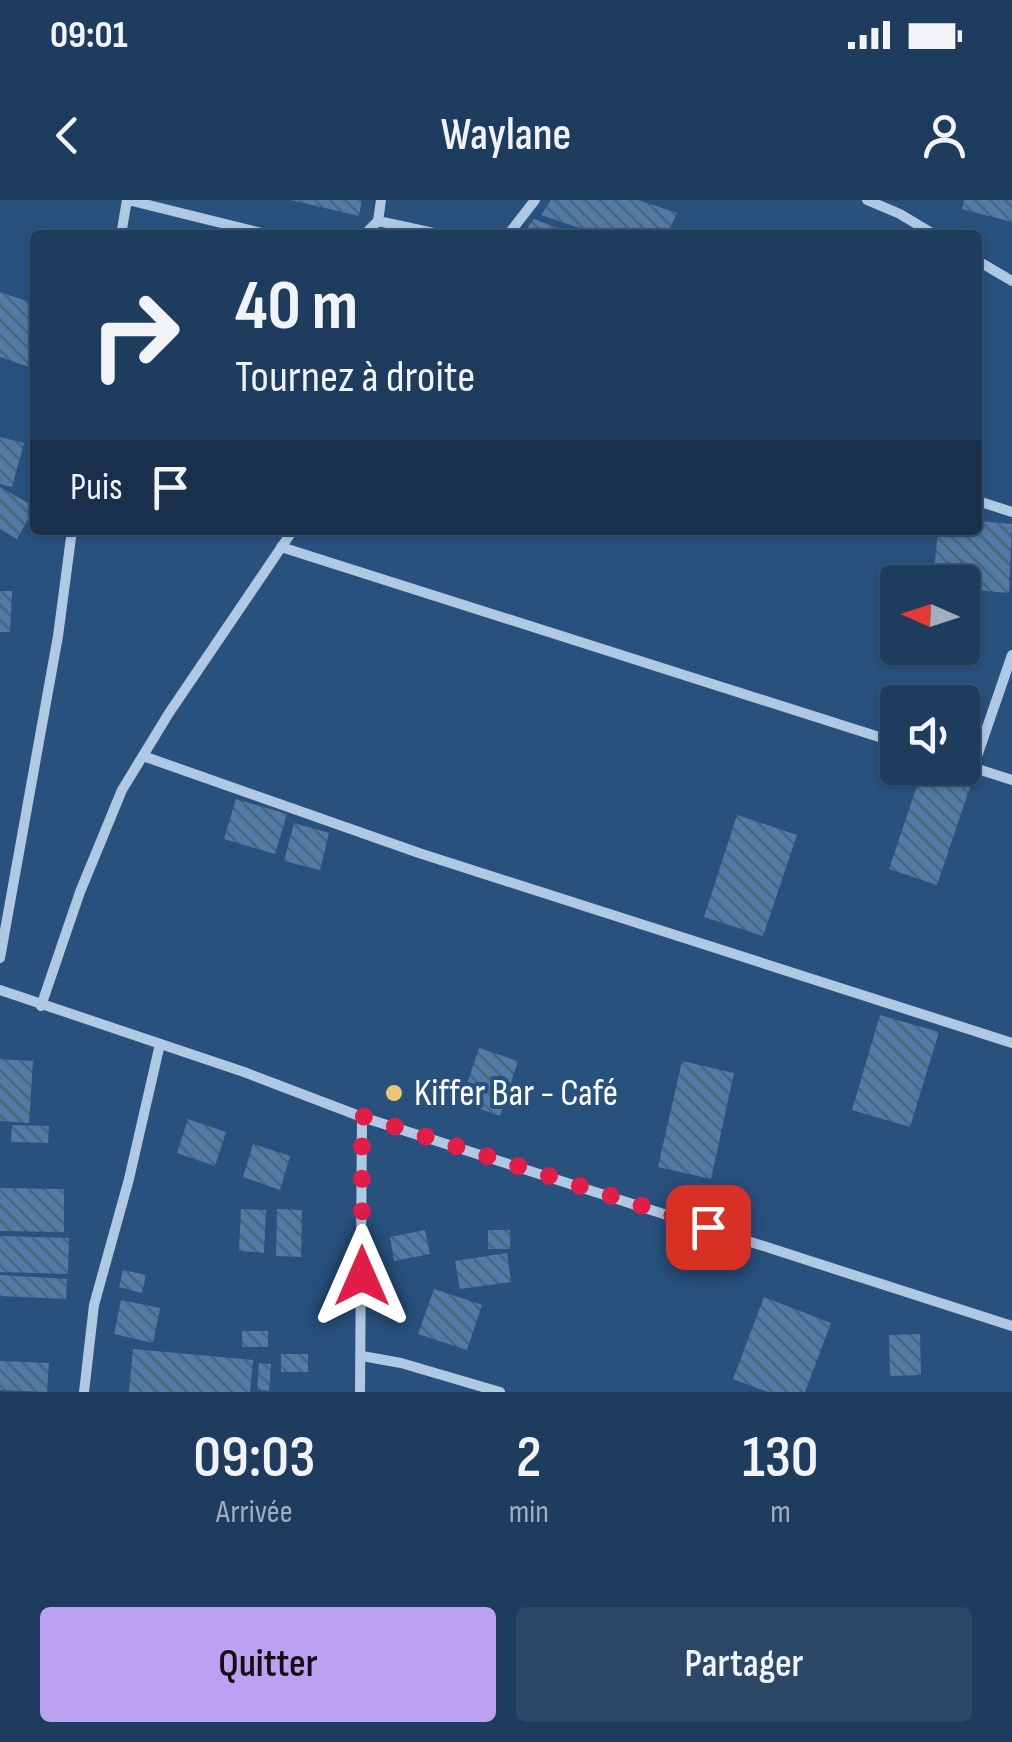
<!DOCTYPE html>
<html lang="fr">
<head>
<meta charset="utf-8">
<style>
  :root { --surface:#1e3d5e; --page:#2b4867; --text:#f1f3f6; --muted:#a1aebc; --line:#3c5673; --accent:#bca0f2 }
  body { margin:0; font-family:"Sofia Sans Condensed",sans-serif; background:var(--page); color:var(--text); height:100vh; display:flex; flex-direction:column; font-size:38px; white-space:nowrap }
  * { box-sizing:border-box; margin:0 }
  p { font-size:32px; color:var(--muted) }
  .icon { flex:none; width:55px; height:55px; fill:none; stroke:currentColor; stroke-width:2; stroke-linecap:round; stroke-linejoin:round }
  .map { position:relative; height:1192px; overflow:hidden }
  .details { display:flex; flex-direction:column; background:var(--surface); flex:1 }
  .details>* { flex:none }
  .hud { position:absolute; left:30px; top:30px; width:952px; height:305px; border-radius:10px; box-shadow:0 2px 8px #0004,0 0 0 2px var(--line); background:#1e3d5e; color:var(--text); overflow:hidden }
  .needle { width:65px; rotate:273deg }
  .fabs { position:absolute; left:880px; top:365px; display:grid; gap:20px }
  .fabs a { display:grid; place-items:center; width:100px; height:100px; border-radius:10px; background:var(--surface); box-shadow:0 2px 8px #0004,0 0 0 2px var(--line); font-size:50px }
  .pin { position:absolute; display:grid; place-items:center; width:85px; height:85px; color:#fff; margin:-42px; border-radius:20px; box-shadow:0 5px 15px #0006 }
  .me { position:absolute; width:110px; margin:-55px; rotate:0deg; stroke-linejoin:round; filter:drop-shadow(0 0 8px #0008) }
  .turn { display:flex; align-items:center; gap:35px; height:210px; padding:0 40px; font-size:45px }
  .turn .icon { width:130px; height:130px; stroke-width:2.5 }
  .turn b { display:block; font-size:70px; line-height:85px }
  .then { display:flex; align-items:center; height:95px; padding:0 40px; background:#0003; gap:20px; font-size:38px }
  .eta { display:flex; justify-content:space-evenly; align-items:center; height:170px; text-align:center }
  .eta b { font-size:60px; font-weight:600; line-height:70px }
  .button { display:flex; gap:20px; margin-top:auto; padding:20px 40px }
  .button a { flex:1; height:115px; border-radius:10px; background:var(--accent); color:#111; font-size:40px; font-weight:600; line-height:115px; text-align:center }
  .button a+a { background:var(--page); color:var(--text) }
  .status { display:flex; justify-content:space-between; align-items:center; height:70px; padding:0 50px; background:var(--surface); direction:ltr }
  .status svg { height:28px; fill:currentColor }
  header { display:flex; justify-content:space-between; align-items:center; height:130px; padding:0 40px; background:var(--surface); font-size:45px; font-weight:600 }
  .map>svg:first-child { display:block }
  .building { fill:url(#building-back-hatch) }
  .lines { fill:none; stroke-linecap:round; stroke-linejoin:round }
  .street { stroke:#afc9e5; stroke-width:10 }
  .route { stroke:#e11d48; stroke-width:18; stroke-dasharray:0 32.4 }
  .poi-dot { fill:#ecc476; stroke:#28517e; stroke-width:4 }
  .labels { text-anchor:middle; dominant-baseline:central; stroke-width:8; stroke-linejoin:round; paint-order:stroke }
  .poi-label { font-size:38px; fill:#fff; stroke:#28517e; text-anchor:start }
</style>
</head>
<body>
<div class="status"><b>09:01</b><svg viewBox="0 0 49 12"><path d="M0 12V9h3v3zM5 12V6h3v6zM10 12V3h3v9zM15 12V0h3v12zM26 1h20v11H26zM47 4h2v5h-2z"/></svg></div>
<header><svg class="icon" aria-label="back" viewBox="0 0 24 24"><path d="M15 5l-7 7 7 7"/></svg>Waylane<svg class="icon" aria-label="person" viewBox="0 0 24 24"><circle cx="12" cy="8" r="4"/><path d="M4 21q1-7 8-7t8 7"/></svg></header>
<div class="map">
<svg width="1012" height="1192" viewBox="0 0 1012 1192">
  <defs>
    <pattern id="building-back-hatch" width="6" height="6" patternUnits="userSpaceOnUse" patternTransform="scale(2.5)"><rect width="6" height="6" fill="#517ba6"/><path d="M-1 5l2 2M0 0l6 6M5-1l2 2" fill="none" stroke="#4e6479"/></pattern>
  </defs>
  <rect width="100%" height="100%" fill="#28517e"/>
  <g class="building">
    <path d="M 291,0 L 362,0 L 359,16 Z"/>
    <path d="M 551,0 L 638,0 L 677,13 L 667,35 L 600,35 L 541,15 Z"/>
    <path d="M 964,0 L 1012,0 L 1012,22 L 962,9 Z"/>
    <path d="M 534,19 L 576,35 L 522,35 Z"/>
    <path d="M 0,92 L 35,104 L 35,169 L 0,157 Z"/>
    <path d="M 0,237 L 24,243 L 12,287 L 0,284 Z"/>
    <path d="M 0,287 L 35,307 L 17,339 L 0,329 Z"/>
    <path d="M 978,321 L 1012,324 L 1009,393 L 962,389 L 962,382 L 933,382 L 938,330 L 978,330 Z"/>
    <path d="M 0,391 L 12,391 L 10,432 L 0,432 Z"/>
    <path d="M 922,571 L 970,587 L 937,685 L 889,669 Z"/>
    <path d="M 236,599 L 287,614 L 275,654 L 224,639 Z"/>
    <path d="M 737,615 L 797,635 L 763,736 L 704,717 Z"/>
    <path d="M 294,623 L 329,633 L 320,670 L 284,661 Z"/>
    <path d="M 880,815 L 939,832 L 910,927 L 852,910 Z"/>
    <path d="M 479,848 L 518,861 L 500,916 L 461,902 Z"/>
    <path d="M 0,859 L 33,861 L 29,923 L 0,921 Z"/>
    <path d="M 682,861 L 734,873 L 711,979 L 658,967 Z"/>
    <path d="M 188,919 L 226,932 L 215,966 L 177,953 Z"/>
    <path d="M 12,925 L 49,926 L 48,943 L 11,942 Z"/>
    <path d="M 253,944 L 290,956 L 280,990 L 243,977 Z"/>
    <path d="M 0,988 L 64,989 L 64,1032 L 0,1031 Z"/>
    <path d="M 241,1009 L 266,1010 L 264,1053 L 239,1051 Z"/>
    <path d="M 277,1009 L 302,1010 L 301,1057 L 276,1056 Z"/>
    <path d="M 425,1030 L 430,1054 L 394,1061 L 390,1037 Z"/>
    <rect x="488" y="1030" width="22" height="19"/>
    <path d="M 0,1036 L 69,1038 L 68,1074 L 0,1072 Z"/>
    <path d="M 507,1053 L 511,1082 L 460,1089 L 455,1061 Z"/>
    <path d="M 123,1070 L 146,1075 L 142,1093 L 119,1087 Z"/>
    <path d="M 0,1075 L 67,1079 L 66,1099 L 0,1096 Z"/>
    <path d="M 434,1089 L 482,1105 L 467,1150 L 418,1134 Z"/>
    <path d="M 764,1097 L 831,1123 L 805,1192 L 768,1192 L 733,1179 Z"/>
    <path d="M 121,1100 L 160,1108 L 153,1143 L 114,1134 Z"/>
    <rect x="242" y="1131" width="26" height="16"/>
    <path d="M 920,1134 L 921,1175 L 890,1176 L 889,1135 Z"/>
    <path d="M 133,1149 L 253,1160 L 250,1192 L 129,1192 Z"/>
    <rect x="281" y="1154" width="27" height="18"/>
    <path d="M 0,1161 L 49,1163 L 47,1192 L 0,1190 Z"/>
    <path d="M 259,1163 L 271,1164 L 269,1191 L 257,1190 Z"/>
  </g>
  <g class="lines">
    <g class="street">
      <path d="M 128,0 L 270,35"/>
      <path d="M 381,0 L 378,21 L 443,35"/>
      <path d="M 867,0 L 900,14 L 935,35"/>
      <path d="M 121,35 L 127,0"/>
      <path d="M 364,35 L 378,21"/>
      <path d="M 508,35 L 535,0"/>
      <path d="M 978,61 L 1012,81"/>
      <path d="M 978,301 L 1012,312"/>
      <path d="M 281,347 L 898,543"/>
      <path d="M 143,556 L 419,653 L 1012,843"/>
      <path d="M 962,564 L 1012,580"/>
      <path d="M 973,568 L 1012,455"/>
      <path d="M 0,758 L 58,436 L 72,330"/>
      <path d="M 0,790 L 244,872 L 362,917 L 360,1192"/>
      <path d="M 41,806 L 80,692 L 122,590 L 169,513 L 293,330"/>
      <path d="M 362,917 L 1012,1126"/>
      <path d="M 362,1156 L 401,1163 L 500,1192"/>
      <path d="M 84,1192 L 94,1105 L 129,979 L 160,844"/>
    </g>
  </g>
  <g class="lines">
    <path class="route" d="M 362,1076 L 362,916 L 708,1027"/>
  </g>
  <circle class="poi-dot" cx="394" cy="893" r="10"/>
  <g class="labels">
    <g class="poi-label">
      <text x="414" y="893">Kiffer Bar - Café</text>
    </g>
  </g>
</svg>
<div class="fabs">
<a><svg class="needle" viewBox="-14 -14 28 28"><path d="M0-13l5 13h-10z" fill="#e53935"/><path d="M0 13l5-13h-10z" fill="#a1aebc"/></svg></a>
<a><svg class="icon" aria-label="sound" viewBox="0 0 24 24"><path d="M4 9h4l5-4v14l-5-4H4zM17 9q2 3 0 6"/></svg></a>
</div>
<div class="pin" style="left:708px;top:1027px;background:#d93025"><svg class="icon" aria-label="arrive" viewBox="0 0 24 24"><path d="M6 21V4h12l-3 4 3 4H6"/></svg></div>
<svg class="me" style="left:362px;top:1076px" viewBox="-20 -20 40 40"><path d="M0-17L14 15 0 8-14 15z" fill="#e11d48" stroke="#fff" stroke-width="4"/></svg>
<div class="hud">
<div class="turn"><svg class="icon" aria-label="right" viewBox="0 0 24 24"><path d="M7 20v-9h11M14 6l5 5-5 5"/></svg><div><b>40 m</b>Tournez à droite</div></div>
<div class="then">Puis<svg class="icon" aria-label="arrive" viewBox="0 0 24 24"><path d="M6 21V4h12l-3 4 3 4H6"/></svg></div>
</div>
</div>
<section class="details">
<div class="eta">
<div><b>09:03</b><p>Arrivée</p></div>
<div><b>2</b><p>min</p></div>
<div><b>130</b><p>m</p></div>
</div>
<div class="button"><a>Quitter</a><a>Partager</a></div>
</section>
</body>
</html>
